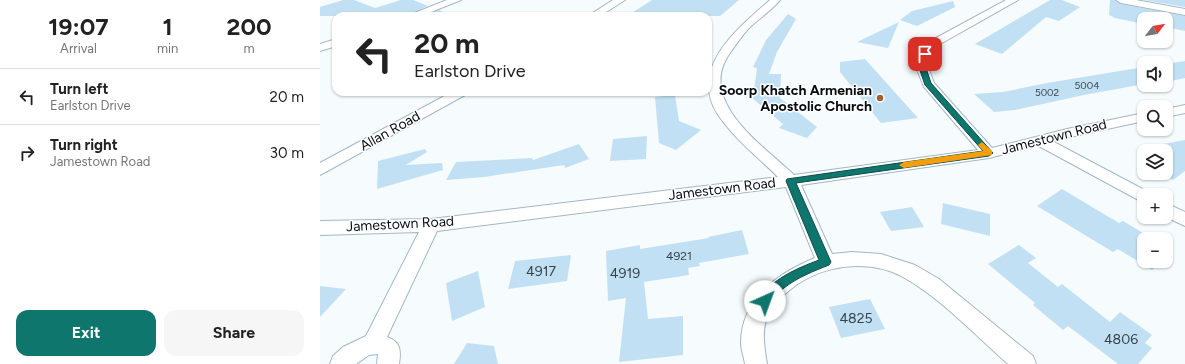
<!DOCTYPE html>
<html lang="en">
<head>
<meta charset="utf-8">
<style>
  :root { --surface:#fff; --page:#f6f6f6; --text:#222; --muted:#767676; --line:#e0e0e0; --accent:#0f766e }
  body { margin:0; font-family:Figtree,sans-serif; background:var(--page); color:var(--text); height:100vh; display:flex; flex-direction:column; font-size:15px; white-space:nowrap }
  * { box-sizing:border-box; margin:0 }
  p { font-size:13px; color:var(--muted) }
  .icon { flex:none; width:22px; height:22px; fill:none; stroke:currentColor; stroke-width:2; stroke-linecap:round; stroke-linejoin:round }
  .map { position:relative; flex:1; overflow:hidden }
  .panel { display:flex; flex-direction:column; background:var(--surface); width:320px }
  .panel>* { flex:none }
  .guide { position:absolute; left:12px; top:12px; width:380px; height:84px; border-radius:12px; box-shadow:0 1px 3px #0004; background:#fff; color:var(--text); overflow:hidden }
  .needle { width:26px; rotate:59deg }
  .controls { position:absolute; left:817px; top:12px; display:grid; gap:8px }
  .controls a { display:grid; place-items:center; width:36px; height:36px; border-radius:8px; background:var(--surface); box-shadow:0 1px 3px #0004; font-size:20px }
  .pin { position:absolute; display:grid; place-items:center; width:34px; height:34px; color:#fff; margin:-17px; border-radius:8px; box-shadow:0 2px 6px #0006 }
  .me { position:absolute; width:44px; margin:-22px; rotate:43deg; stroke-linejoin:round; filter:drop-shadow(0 0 3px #0008) }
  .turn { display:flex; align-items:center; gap:14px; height:84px; padding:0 16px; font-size:18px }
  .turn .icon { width:52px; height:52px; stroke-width:2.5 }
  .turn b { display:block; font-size:28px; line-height:34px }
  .eta { display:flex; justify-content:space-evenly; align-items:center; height:68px; text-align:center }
  .eta b { font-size:24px; font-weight:700; line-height:28px }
  .cta { display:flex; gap:8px; margin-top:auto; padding:8px 16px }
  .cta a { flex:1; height:46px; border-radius:12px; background:var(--accent); color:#fff; font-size:16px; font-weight:700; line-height:46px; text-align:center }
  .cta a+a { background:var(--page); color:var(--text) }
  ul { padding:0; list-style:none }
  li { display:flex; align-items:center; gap:12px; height:56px; padding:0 16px; border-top:1px solid var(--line) }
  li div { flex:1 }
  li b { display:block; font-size:15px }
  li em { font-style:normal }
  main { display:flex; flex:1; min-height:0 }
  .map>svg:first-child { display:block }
  .building { fill:#c2e0f4 }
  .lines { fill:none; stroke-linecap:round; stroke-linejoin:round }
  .street-casing { stroke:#a3b7c4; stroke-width:2 }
  .street { fill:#fff; fill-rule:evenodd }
  .route { fill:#0f766e; stroke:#0a4d48 }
  .slow { fill:#f59e0b }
  .poi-dot { fill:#a2602e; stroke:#fff; stroke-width:1.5 }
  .labels { text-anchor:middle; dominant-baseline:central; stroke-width:3; stroke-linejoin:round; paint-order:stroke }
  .far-number-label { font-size:10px; fill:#35424a }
  .number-label { font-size:12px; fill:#35424a }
  .poi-label { font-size:14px; font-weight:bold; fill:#060d11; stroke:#fff; text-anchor:end }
  .street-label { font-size:14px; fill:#060d11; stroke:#fff }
  .near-number-label { font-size:14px; fill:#35424a }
</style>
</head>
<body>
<main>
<section class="panel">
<div class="eta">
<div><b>19:07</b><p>Arrival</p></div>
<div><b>1</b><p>min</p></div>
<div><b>200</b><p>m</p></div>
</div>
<ul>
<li><svg class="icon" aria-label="left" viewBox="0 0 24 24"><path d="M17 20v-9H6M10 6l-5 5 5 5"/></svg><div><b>Turn left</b><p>Earlston Drive</p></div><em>20 m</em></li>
<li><svg class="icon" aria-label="right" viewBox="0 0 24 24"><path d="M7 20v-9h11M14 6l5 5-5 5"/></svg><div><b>Turn right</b><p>Jamestown Road</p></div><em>30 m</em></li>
</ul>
<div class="cta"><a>Exit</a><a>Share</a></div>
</section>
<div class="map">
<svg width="865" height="364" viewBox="0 0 865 364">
  <rect width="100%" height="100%" fill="#f6fbfd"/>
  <g class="building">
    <path d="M 23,0 L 34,0 L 55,8 L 81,0 L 93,0 L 108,6 L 86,16 L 0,16 L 0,7 Z"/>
    <path d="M 332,0 L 419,0 L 400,16 L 307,16 Z"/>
    <path d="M 730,0 L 742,0 L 760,7 L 739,21 L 726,17 L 682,54 L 655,44 Z"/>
    <path d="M 790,0 L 795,0 L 801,4 L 865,16 L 865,31 L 846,27 L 846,19 L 824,19 L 824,24 L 795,18 L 789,15 Z"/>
    <path d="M 824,0 L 865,0 L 865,7 Z"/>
    <path d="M 633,1 L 635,7 L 597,26 L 580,20 L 592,11 Z"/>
    <path d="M 119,10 L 131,16 L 105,16 Z"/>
    <path d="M 468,14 L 476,19 L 457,52 L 449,74 L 461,74 L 460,98 L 497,127 L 487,138 L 459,128 L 463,124 L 433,99 L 437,68 L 433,67 L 446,40 Z"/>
    <path d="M 579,22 L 568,48 L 537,42 Z"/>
    <path d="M 545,59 L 598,118 L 561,123 L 520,72 L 520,62 Z"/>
    <path d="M 865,61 L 865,78 L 846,82 L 846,64 Z"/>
    <path d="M 824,67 L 824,84 L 764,95 L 695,110 L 674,112 L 654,94 L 683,92 L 727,83 Z"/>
    <path d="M 355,95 L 359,121 L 381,130 L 356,150 L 339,143 L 335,97 Z"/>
    <path d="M 327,136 L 326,159 L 290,161 L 293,139 Z"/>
    <path d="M 865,140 L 865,171 L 853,180 L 841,173 L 846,173 L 846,151 L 824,151 L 832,146 Z"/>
    <path d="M 259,144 L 269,159 L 245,168 L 244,165 L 164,177 L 126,180 L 136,162 L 212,158 L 213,160 Z"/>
    <path d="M 105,149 L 107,152 L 86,165 L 122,163 L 123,170 L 57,189 L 58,161 Z"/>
    <path d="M 742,189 L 799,223 L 803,221 L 833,239 L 824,239 L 824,261 L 842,261 L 832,270 L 798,249 L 793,252 L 717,206 Z"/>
    <path d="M 623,203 L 670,214 L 670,236 L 621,224 Z"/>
    <path d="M 592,207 L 604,227 L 571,231 L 560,212 Z"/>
    <path d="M 422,230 L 429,254 L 379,263 L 380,266 L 368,268 L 369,275 L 324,282 L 328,319 L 363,316 L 363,355 L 299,362 L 306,298 L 288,301 L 286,251 L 320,245 L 320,249 L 389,238 L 388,237 Z"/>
    <path d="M 699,245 L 716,258 L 708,263 L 738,287 L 742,284 L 790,322 L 800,312 L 832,335 L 825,343 L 832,348 L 818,364 L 798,364 L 748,326 L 743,330 L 713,305 L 715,303 L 668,264 Z"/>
    <path d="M 251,255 L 247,281 L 188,289 L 195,261 Z"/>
    <path d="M 158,271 L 165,307 L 132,321 L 126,283 Z"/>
    <path d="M 0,286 L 26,289 L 0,317 Z"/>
    <path d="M 550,299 L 565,329 L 521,338 L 509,307 Z"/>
    <path d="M 147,343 L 174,346 L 178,364 L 134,364 Z"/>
  </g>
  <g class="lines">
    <defs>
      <g id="street">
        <path d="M 127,0 L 141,0 L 101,16 L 87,16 Z"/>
        <path d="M 293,0 L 305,0 L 280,16 L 268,16 Z"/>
        <path d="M 450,0 L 460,0 C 451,11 438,19 428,29 C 421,37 414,47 408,56 C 378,103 445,147 474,175 L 658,150 L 604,87 L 594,62 L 605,44 L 686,0 L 698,0 L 613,48 L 606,62 L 614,83 L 672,148 L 747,129 L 824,113 L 824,121 L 732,141 L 830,193 L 831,195 L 824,195 L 824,203 L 717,145 L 669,158 L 481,185 L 512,254 L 532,252 L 561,254 L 595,265 L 619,279 L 713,356 L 716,364 L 688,364 C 655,335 622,299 583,277 C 548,258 501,265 471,289 C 441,313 441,329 447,364 L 425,364 C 424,357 421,350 421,343 C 421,299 458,273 495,258 L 466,187 L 117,231 L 67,337 C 81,342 81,351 79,364 L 57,364 L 58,354 L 49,355 L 36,364 L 10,364 L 13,356 L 23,347 L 46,336 L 99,232 L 0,235 L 0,221 L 111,219 L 458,177 C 438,157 412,137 397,113 C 369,67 418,28 450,0 Z"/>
        <path d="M 796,0 L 816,0 L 865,9 L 865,15 L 801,3 Z"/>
        <path d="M 16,39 L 16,46 L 0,51 L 0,44 Z"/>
        <path d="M 132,92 L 147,92 L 145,95 L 0,175 L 0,163 Z"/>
        <path d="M 865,105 L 865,113 L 846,117 L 846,109 Z"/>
        <path d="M 846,203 L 865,212 L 865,226 L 846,217 Z"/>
      </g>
    </defs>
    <use href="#street" class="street-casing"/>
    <use href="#street" class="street"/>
  </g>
  <path class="route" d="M 602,53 L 608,54 L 604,62 L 611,83 L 673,153 L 669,156 L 476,183 L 511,262 L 509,265 C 494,271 478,277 464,288 C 457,293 452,308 441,304 L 439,301 C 450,279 478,268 499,260 L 466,181 L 467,179 L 663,151 L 605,85 L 597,62 Z"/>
  <path class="slow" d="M 662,142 L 672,151 L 672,155 L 584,168 L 579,165 L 584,162 L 663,151 L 658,145 Z"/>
  <circle class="poi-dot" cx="560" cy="98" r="4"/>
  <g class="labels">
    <g class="far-number-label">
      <text x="767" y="85">5004</text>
      <text x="727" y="92">5002</text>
    </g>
    <g class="number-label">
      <text x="359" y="256">4921</text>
    </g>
    <g class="poi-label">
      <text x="552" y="90">Soorp Khatch Armenian<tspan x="552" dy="16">Apostolic Church</tspan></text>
    </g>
    <g class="street-label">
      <text transform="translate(70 131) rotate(-29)">Allan Road</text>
      <text transform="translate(734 137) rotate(-14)">Jamestown Road</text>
      <text transform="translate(402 189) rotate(-7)">Jamestown Road</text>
      <text transform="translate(80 224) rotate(-3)">Jamestown Road</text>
    </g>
    <g class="near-number-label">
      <text x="221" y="271">4917</text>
      <text x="305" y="273">4919</text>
      <text x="536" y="318">4825</text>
      <text x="801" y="339">4806</text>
    </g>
  </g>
</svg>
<div class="controls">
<a><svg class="needle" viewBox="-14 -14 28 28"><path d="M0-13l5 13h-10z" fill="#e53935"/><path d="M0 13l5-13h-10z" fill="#767676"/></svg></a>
<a><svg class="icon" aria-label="sound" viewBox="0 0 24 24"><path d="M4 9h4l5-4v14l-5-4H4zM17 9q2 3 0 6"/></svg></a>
<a><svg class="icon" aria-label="search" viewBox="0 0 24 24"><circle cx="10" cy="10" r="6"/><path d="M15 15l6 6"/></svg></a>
<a><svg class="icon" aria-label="layers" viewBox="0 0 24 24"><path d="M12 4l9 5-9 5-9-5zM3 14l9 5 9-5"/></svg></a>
<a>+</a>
<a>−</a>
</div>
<div class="pin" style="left:605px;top:54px;background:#d93025"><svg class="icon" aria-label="arrive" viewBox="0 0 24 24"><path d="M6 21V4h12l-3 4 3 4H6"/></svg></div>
<svg class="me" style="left:445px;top:301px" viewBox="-20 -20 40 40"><circle r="19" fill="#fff"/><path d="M0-13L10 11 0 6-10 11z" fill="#0f766e"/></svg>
<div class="guide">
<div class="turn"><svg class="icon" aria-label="left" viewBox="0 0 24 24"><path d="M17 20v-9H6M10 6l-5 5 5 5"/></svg><div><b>20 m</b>Earlston Drive</div></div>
</div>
</div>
</main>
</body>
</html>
